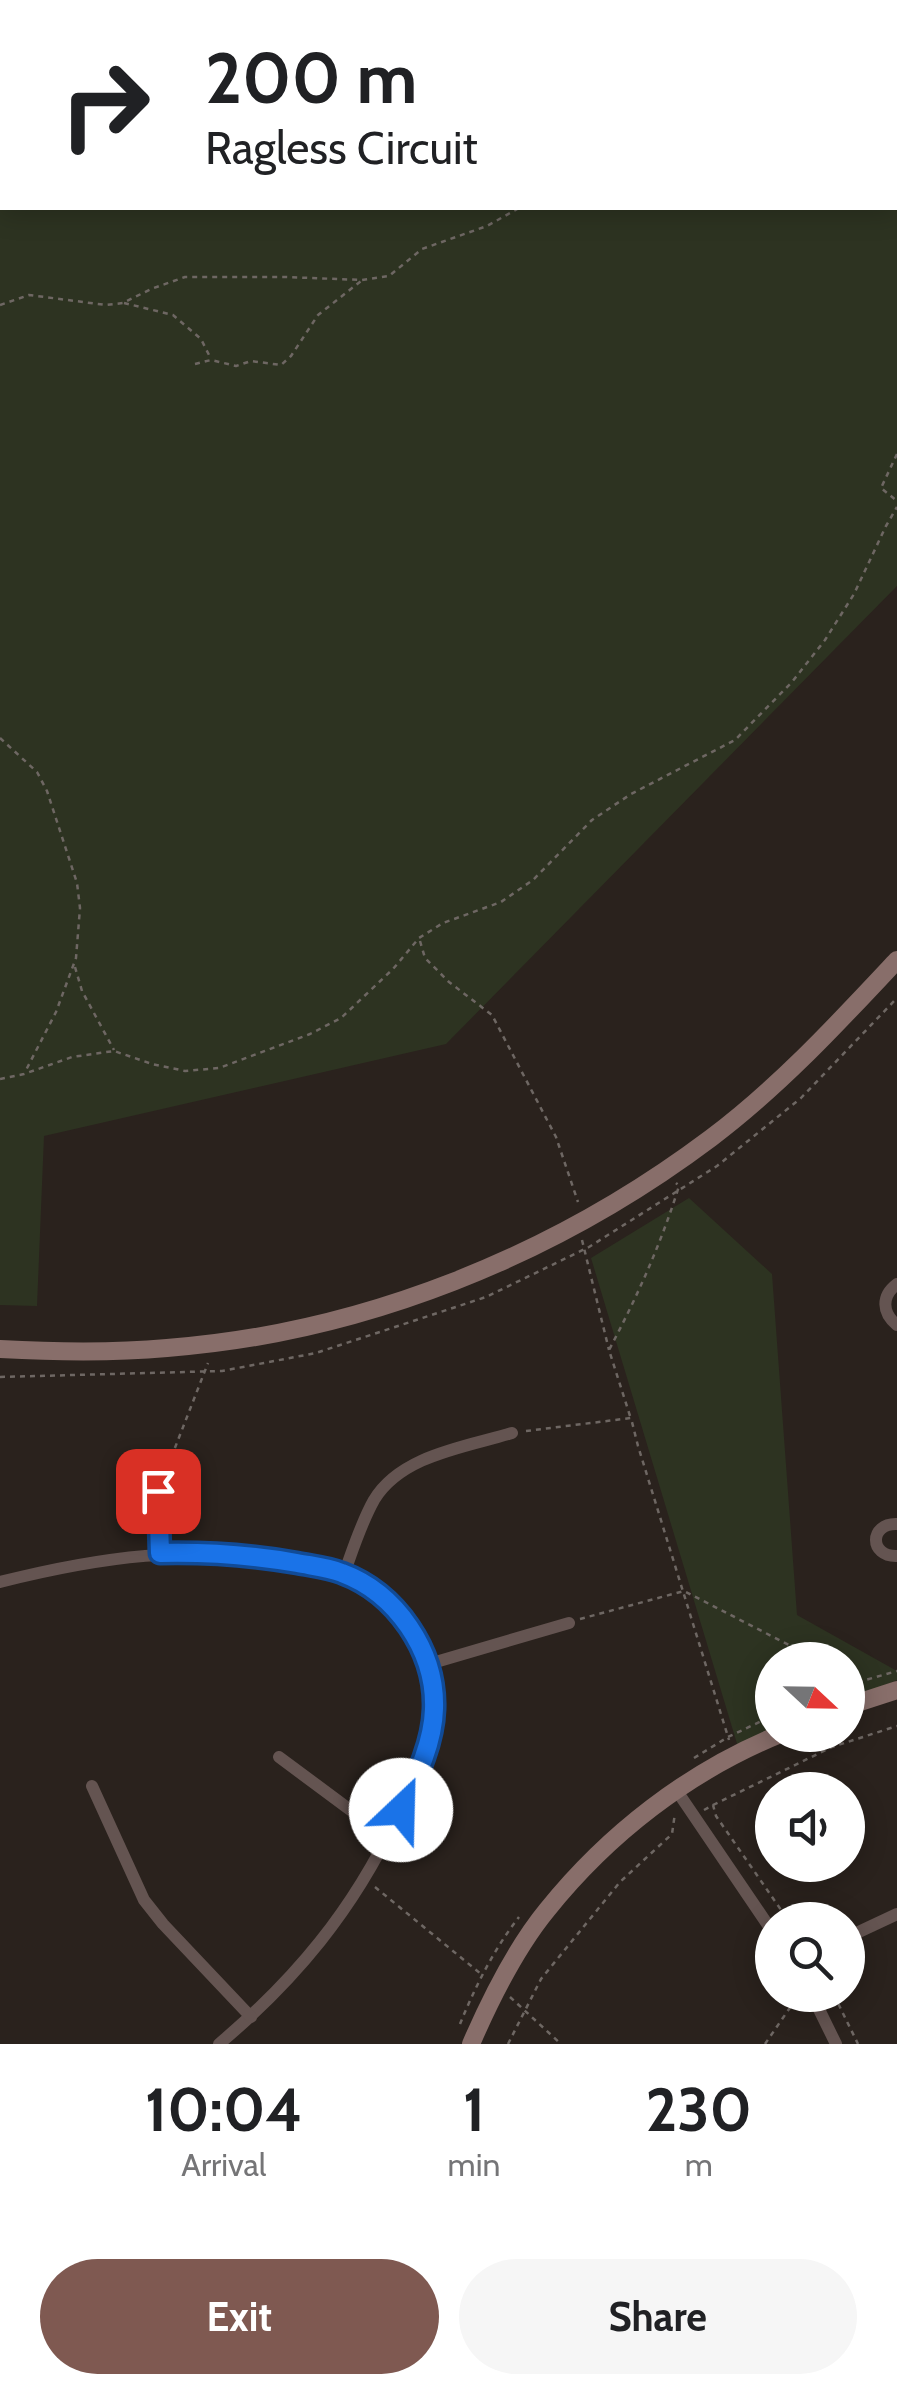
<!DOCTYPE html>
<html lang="en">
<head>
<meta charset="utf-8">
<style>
  :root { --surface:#fff; --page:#f6f6f6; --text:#202124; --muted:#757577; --accent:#7f5951 }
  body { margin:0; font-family:Cabin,sans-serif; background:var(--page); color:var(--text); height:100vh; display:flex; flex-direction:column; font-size:38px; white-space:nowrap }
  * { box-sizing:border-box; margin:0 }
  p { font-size:32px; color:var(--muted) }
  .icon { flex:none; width:55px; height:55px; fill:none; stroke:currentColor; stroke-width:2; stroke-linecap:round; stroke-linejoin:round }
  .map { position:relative; height:2044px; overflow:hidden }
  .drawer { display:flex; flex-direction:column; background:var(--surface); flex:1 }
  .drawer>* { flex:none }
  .guide { position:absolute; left:0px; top:0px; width:898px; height:210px; box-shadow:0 5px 25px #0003; background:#fff; color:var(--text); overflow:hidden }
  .needle { width:65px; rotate:112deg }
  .controls { position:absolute; left:755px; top:1642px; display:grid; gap:20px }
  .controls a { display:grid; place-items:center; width:110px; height:110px; border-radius:50%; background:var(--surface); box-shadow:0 5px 25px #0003; font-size:50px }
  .pin { position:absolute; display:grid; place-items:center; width:85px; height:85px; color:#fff; margin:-42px; border-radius:20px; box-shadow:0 5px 15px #0006 }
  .me { position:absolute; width:110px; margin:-55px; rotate:24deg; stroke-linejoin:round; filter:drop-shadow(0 0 8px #0008) }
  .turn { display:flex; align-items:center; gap:35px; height:210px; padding:0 40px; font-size:45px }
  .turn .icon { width:130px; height:130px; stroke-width:2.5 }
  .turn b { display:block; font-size:70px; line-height:85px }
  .eta { display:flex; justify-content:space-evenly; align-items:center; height:170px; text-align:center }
  .eta b { font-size:60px; font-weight:700; line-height:70px }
  .cta { display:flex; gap:20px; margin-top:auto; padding:20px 40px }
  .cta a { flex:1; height:115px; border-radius:60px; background:var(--accent); color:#fff; font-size:40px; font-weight:700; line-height:115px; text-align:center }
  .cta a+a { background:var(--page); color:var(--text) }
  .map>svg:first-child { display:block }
  .green { fill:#2d3321; fill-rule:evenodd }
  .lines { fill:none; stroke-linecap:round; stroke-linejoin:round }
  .path { stroke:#6e6763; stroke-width:2.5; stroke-dasharray:5 5; stroke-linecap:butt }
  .street { stroke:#645451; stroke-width:12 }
  .secondary { stroke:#886e6a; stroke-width:18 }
  .route-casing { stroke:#114b97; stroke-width:25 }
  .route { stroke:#1a73e8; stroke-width:18 }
</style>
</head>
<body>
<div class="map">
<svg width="897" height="2044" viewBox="0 0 897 2044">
  <rect width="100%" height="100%" fill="#2a221d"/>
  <g class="green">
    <path d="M 0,0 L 897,0 L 897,586 L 446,1044 L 44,1136 L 37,1306 L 0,1305 ZM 895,2 L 895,208 L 2,208 L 2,2 Z"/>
    <path d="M 689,1198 L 772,1274 L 797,1615 L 897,1671 L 897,1680 L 848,1701 L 848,1660 L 772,1660 L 772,1733 L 738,1747 L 591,1258 Z"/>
  </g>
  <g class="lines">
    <g class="path">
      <path d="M 882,2 L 884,0"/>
      <path d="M 895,196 L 897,200"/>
      <path d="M 124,303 L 173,315 L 201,339 L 210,357"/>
      <path d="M 0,305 L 29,295 L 106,305 L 123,303 L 151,289 L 185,277 L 286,277 L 362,280 L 389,276 L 422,249 L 487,226 L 519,208"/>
      <path d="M 195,364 L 211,360 L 236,366 L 251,361 L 281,365 L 291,356 L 318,315 L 361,281"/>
      <path d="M 897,454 L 881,488 L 897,501"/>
      <path d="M 0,738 L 37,772 L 47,791 L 77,883 L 80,908 L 76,958 L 56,1012 L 25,1072"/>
      <path d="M 420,941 L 425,958 L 449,982 L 492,1015 L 556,1137 L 578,1202"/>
      <path d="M 75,967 L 82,991 L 114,1050"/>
      <path d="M 0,1079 L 24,1074 L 72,1057 L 114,1051 L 152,1064 L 185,1071 L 219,1068 L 310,1034 L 341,1018 L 393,969 L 419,938 L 443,923 L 501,902 L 533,880 L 592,820 L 631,794 L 735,740 L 792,682 L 825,640 L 854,594 L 886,526 L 897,507"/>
      <path d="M 582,1240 L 609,1350"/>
      <path d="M 0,1377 L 222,1371 L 316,1353 L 486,1297 L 589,1247 L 717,1166 L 801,1098 L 897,998"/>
      <path d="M 630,1416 L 609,1350 C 637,1297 661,1244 679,1186 L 676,1183"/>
      <path d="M 526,1431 L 631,1418 L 638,1446 L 729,1740"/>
      <path d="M 164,1476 L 208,1363"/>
      <path d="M 580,1619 L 684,1591 L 818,1660"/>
      <path d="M 848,1675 L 859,1681"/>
      <path d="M 848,1685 L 897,1671"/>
      <path d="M 694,1758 L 728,1737 L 772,1716"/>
      <path d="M 713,1805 L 832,1747 L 897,1726"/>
      <path d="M 704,1810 L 713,1805 L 716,1816 L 788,1920"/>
      <path d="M 375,1887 L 481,1974"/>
      <path d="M 834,1995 L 858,2044"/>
      <path d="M 510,1997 L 561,2044"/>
      <path d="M 460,2024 C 475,1987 494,1949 519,1917"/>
      <path d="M 508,2044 L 541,1979 L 620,1882 L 672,1834 L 675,1813"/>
      <path d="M 765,2044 L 798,1996"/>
    </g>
    <g class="street">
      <path d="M 897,1284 C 881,1296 882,1313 897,1325"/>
      <path d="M 158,1491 L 161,1553"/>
      <path d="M 897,1524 C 869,1523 869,1557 897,1556"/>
      <path d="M 344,1574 C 353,1549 361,1523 374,1500 C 401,1455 466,1447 512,1433"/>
      <path d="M 0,1582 C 99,1557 191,1544 293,1562 C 310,1565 329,1567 345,1574 C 370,1585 393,1605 409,1627 C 432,1658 439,1697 431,1735 C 425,1764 409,1792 396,1819 C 353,1910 296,1979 219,2044"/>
      <path d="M 429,1664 L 569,1623"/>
      <path d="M 279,1757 L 388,1838"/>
      <path d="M 92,1786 L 144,1900 L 163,1924 L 251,2017"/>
      <path d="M 677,1791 L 772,1931"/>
      <path d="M 848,1937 L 897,1914"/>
      <path d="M 812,1995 L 836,2044"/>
    </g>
    <g class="secondary">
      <path d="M 0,1349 C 55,1352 112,1353 167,1348 C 363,1333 554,1256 711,1138 C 780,1086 838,1023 897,960"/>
      <path d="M 848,1706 L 897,1690"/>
      <path d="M 471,2044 C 491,1998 515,1949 547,1910 C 608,1834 688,1772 778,1735"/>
    </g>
  </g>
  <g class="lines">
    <defs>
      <path id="route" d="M 158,1491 L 160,1553 C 206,1552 252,1555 297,1563 C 312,1566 327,1567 342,1573 C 396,1593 436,1651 434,1709 C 433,1744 416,1778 401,1810"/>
    </defs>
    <use href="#route" class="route-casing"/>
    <use href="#route" class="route"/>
  </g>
</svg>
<div class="controls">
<a><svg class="needle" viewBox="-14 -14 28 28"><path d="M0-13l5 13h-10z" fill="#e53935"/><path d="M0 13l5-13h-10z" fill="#757577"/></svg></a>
<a><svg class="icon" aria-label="sound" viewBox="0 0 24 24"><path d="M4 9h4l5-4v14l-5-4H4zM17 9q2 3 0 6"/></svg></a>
<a><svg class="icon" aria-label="search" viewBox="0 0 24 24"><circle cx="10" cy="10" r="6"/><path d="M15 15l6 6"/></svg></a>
</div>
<div class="pin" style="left:158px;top:1491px;background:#d93025"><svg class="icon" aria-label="arrive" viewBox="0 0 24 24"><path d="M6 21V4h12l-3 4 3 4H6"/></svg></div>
<svg class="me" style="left:401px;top:1810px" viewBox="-20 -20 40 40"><circle r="19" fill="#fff"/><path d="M0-13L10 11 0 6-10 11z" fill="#1a73e8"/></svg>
<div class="guide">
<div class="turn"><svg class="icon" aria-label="right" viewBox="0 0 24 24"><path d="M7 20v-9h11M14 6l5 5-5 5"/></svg><div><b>200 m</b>Ragless Circuit</div></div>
</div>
</div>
<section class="drawer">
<div class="eta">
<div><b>10:04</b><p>Arrival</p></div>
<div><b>1</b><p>min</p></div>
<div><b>230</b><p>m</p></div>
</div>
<div class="cta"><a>Exit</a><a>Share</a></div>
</section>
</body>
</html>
